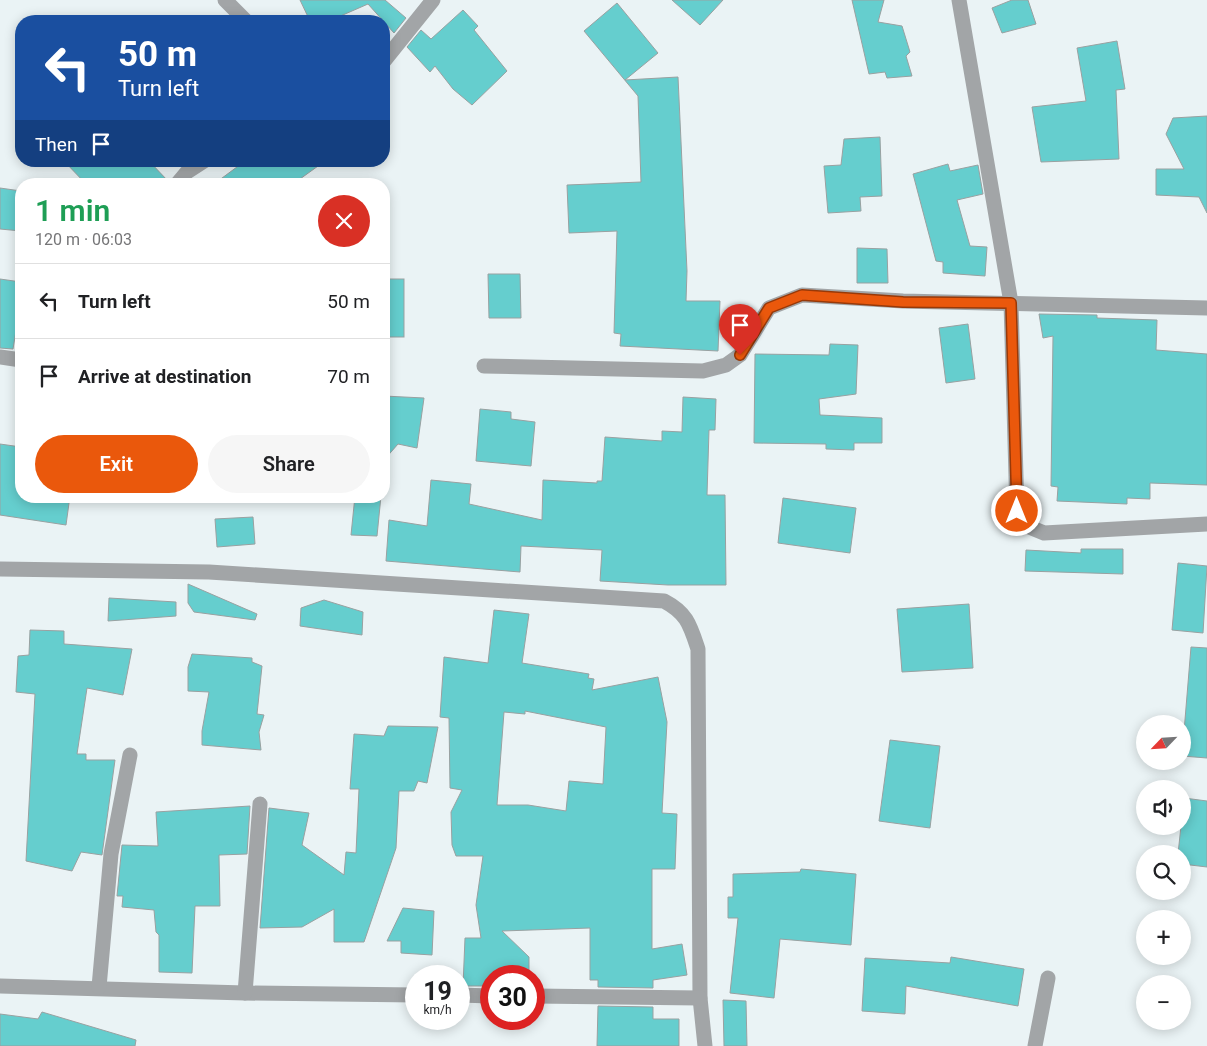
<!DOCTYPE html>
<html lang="en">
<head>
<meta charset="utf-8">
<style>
  :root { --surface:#fff; --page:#f6f6f6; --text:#202124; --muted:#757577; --line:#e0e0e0; --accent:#ea580c }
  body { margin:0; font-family:Roboto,sans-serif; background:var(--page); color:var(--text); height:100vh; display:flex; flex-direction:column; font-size:19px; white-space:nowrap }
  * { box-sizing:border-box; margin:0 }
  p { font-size:16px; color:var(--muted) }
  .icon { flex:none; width:28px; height:28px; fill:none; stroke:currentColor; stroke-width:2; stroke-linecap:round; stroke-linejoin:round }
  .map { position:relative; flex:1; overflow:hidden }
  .panel { position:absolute; left:15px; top:178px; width:375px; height:325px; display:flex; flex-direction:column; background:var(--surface); border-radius:20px; box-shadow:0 2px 12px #0003 }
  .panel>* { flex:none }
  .hud { position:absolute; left:15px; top:15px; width:375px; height:152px; border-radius:20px; box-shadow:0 2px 12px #0003; background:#1a4fa0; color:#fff; overflow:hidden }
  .needle { width:32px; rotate:245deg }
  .controls { position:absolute; left:1136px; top:715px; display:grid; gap:10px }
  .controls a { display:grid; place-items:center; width:55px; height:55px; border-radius:50%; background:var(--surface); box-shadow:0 2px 12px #0003; font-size:25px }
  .speed { position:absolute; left:405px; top:965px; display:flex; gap:10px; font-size:25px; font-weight:700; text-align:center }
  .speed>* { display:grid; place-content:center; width:65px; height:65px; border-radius:50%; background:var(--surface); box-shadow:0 2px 12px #0003; line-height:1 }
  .speed small { font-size:12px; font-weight:400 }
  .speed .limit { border:8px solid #d22; background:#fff; color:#111 }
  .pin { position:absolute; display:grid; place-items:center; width:42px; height:42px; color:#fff; margin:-51px -21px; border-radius:50% 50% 50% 0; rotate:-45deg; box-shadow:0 0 5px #0007 }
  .pin .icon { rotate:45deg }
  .me { position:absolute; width:55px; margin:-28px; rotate:0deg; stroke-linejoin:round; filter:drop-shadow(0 0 4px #0008) }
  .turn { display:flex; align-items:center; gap:18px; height:105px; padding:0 20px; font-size:22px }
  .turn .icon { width:65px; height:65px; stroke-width:2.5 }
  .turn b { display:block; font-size:35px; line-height:42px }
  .then { display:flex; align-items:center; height:48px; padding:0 20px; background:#0003; gap:10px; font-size:19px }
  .round { display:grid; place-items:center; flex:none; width:52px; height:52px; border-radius:26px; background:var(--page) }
  .headline { display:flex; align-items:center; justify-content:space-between; height:85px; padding:0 20px }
  h1 { font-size:30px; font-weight:600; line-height:38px; color:#1e9e55 }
  .cta { display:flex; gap:10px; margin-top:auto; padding:10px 20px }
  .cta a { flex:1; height:58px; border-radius:30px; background:var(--accent); color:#fff; font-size:20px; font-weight:600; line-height:58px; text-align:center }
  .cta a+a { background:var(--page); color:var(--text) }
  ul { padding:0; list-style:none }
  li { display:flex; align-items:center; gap:15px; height:75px; padding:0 20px; border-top:1px solid var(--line) }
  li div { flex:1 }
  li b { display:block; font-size:19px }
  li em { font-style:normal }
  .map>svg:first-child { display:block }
  .building { fill:#65cece; stroke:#99a1a1; fill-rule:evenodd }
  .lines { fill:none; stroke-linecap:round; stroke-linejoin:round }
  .street { stroke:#a2a5a7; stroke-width:15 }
  .route-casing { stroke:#983908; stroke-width:12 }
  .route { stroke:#ea580c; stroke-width:9 }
</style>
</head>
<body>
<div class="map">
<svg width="1207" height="1046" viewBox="0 0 1207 1046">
  <rect width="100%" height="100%" fill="#eaf3f5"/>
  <g class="building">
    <path d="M 300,0 L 385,0 L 406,18 L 394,33 L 368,4 L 329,21 L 310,21 Z"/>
    <path d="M 672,0 L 723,0 L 700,25 Z"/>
    <path d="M 852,0 L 884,0 L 878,22 L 902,26 L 910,52 L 906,56 L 912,76 L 887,78 L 885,72 L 869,74 Z"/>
    <path d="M 1012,0 L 1028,0 L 1036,24 L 1002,33 L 992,8 Z"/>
    <path d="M 617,3 L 658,53 L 625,80 L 678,77 L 687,271 L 686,301 L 720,301 L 718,351 L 620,346 L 621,334 L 614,333 L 617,231 L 569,233 L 567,185 L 641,182 L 638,96 L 584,31 Z"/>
    <path d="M 463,10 L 478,26 L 474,30 L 507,71 L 472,105 L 453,89 L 435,66 L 430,72 L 407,47 L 421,30 L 431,39 Z"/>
    <path d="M 1117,41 L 1125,89 L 1116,90 L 1119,159 L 1041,162 L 1032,107 L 1086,101 L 1077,48 Z"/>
    <path d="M 1207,116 L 1207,213 L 1199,197 L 1156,195 L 1156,169 L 1184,169 L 1166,134 L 1173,118 Z"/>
    <path d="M 880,137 L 882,196 L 860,197 L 861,211 L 828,213 L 824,166 L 841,165 L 844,139 Z"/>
    <path d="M 64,161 L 149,161 L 168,181 L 168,184 L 86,184 Z"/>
    <path d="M 245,161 L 325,161 L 293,184 L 214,184 Z"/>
    <path d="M 948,164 L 950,171 L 978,165 L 983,194 L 957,200 L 970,246 L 987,247 L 985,276 L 943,273 L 943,262 L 936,261 L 913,174 Z"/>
    <path d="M 0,188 L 21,191 L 21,231 L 0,229 Z"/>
    <path d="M 857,248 L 887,249 L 888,283 L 857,283 Z"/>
    <path d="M 488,274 L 520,274 L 521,318 L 489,318 Z"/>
    <path d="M 0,279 L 21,282 L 21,300 L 13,349 L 0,348 Z"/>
    <rect x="384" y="279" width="20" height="58"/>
    <path d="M 1039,314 L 1097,315 L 1097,318 L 1157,320 L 1156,350 L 1207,354 L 1207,485 L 1150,483 L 1150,499 L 1127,498 L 1127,504 L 1057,501 L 1058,487 L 1051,486 L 1053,336 L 1043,338 Z"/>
    <path d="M 968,324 L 975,379 L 946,383 L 939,328 Z"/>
    <path d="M 830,344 L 858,345 L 856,394 L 819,399 L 820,415 L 882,418 L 882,443 L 854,443 L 854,450 L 826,449 L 826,444 L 754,443 L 755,354 L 829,355 Z"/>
    <path d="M 384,396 L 424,398 L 417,448 L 398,444 L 384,460 Z"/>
    <path d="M 683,397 L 716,399 L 715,430 L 709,430 L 707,495 L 725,495 L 726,585 L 668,585 L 600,581 L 602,550 L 521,546 L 520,572 L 386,561 L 389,520 L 427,526 L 431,480 L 471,484 L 469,504 L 542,520 L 543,480 L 597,483 L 597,481 L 602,481 L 605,437 L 662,441 L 662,431 L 682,432 Z"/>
    <path d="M 480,409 L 511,412 L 511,419 L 535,422 L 531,466 L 476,461 Z"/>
    <path d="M 0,444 L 21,447 L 21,496 L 70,496 L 66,525 L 0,515 Z"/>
    <path d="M 355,496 L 381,496 L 377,536 L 351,535 Z"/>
    <path d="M 783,498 L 856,508 L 850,553 L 778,543 Z"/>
    <path d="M 253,517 L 255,544 L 217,547 L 215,519 Z"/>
    <path d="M 1081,549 L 1123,549 L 1123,574 L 1025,571 L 1026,550 L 1081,553 Z"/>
    <path d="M 1178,563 L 1207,566 L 1203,633 L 1172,630 Z"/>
    <path d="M 188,584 L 257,614 L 255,620 L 194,612 L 188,603 Z"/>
    <path d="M 109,598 L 176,602 L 176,616 L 108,621 Z"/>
    <path d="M 324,600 L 363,612 L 362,635 L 300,626 L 301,608 Z"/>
    <path d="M 969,604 L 973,668 L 902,672 L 897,609 Z"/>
    <path d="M 494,610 L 529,614 L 522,663 L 589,674 L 588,678 L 594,679 L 592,690 L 658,677 L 667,722 L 662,813 L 677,814 L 675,869 L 652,869 L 652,949 L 682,944 L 687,975 L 653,980 L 653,988 L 598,987 L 598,980 L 590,980 L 590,928 L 502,931 L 529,957 L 529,976 L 491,976 L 491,986 L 463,986 L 465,938 L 481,938 L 476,905 L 483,856 L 456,856 L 452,845 L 451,812 L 462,790 L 450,788 L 449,718 L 440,717 L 444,657 L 488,663 ZM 525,711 L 606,727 L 603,784 L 569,781 L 566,811 L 528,805 L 497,805 L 504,712 L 525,714 Z"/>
    <path d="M 30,630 L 64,631 L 64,644 L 132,649 L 123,695 L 87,688 L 77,754 L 86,754 L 86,760 L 115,760 L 102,855 L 81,852 L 72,871 L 26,861 L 35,694 L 16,692 L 18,656 L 29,655 Z"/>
    <path d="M 1191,647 L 1207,648 L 1207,758 L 1182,756 Z"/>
    <path d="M 192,654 L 252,658 L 252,662 L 262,666 L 257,714 L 264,715 L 259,732 L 261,750 L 202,745 L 202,731 L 209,692 L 188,691 L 188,667 Z"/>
    <path d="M 388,726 L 438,727 L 427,783 L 418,781 L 414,791 L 399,791 L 396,848 L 364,942 L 334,942 L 334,909 L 302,927 L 260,928 L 269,808 L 309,813 L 302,845 L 344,875 L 346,852 L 356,853 L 359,789 L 350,789 L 354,734 L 384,736 Z"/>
    <path d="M 890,740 L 940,746 L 930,828 L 879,821 Z"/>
    <path d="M 1184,798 L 1207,801 L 1207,867 L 1182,864 L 1182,854 L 1178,854 Z"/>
    <path d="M 250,806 L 247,854 L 219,855 L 220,906 L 195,906 L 192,973 L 159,972 L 159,935 L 156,932 L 154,910 L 122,907 L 123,896 L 117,896 L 122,845 L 158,846 L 156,812 Z"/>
    <path d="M 801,869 L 856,874 L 851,945 L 780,939 L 774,998 L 730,993 L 738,918 L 728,918 L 728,897 L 733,897 L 733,874 L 800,872 Z"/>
    <path d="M 403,908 L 434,911 L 432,955 L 401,953 L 401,941 L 387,941 Z"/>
    <path d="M 951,957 L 1024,969 L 1018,1006 L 906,986 L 905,1014 L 862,1011 L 865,958 L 950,963 Z"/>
    <path d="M 723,1000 L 746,1001 L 747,1046 L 724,1046 Z"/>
    <path d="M 598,1006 L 653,1007 L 653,1019 L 679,1019 L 679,1046 L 597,1046 Z"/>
    <path d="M 42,1012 L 136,1040 L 135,1046 L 0,1046 L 0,1014 L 38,1019 Z"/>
  </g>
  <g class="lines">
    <g class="street">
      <path d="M 225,0 L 246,21"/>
      <path d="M 959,0 L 1011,303 L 1017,511 L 1027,526 L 1044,533 L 1207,524"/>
      <path d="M 384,61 L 433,0"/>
      <path d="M 177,184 L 187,172 L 204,161"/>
      <path d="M 0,357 L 21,360"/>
      <path d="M 484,366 L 703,371 L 726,365 L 740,355 L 769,308 L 802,295 L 903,301 L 1207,308"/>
      <path d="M 0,569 L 209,572 L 664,601 C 687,613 690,625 698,649 L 700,998 L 705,1046"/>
      <path d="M 0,986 L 245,993 L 416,995"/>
      <path d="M 99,987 L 111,854 L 130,755"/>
      <path d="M 245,993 L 260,804"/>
      <path d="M 459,995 L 491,996"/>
      <path d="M 534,996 L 700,998"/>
      <path d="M 1035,1046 L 1048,978"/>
    </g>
  </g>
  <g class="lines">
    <defs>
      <path id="route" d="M 740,355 L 769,308 L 802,295 L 903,302 L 1011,303 L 1017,511"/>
    </defs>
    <use href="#route" class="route-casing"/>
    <use href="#route" class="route"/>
  </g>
</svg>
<div class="controls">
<a><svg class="needle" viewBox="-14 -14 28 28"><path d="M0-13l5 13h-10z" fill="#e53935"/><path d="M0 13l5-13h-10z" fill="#757577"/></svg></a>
<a><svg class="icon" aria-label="sound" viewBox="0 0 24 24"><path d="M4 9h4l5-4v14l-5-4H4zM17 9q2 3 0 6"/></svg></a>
<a><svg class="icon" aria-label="search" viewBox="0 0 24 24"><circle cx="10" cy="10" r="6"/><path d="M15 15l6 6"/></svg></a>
<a>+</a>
<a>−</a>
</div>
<div class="speed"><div>19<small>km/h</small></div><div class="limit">30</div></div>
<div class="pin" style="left:740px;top:355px;background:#d93025"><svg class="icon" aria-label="arrive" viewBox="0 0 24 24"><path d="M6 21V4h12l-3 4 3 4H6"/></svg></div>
<svg class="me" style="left:1017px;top:511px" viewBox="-20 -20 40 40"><circle r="17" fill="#ea580c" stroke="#fff" stroke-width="3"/><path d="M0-11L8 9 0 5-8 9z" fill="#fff"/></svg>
<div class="hud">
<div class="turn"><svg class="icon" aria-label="left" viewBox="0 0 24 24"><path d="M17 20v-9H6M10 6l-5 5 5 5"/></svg><div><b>50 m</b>Turn left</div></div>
<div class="then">Then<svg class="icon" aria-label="arrive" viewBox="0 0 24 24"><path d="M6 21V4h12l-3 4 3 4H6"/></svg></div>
</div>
<section class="panel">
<div class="headline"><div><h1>1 min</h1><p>120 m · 06:03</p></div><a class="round" style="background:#d93025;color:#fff"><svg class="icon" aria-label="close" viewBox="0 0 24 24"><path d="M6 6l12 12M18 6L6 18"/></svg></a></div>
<ul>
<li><svg class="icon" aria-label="left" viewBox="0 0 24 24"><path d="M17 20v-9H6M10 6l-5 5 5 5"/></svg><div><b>Turn left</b></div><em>50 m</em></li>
<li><svg class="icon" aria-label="arrive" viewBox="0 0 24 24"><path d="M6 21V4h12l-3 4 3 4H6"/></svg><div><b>Arrive at destination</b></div><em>70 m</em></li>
</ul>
<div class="cta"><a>Exit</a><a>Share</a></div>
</section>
</div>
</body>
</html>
